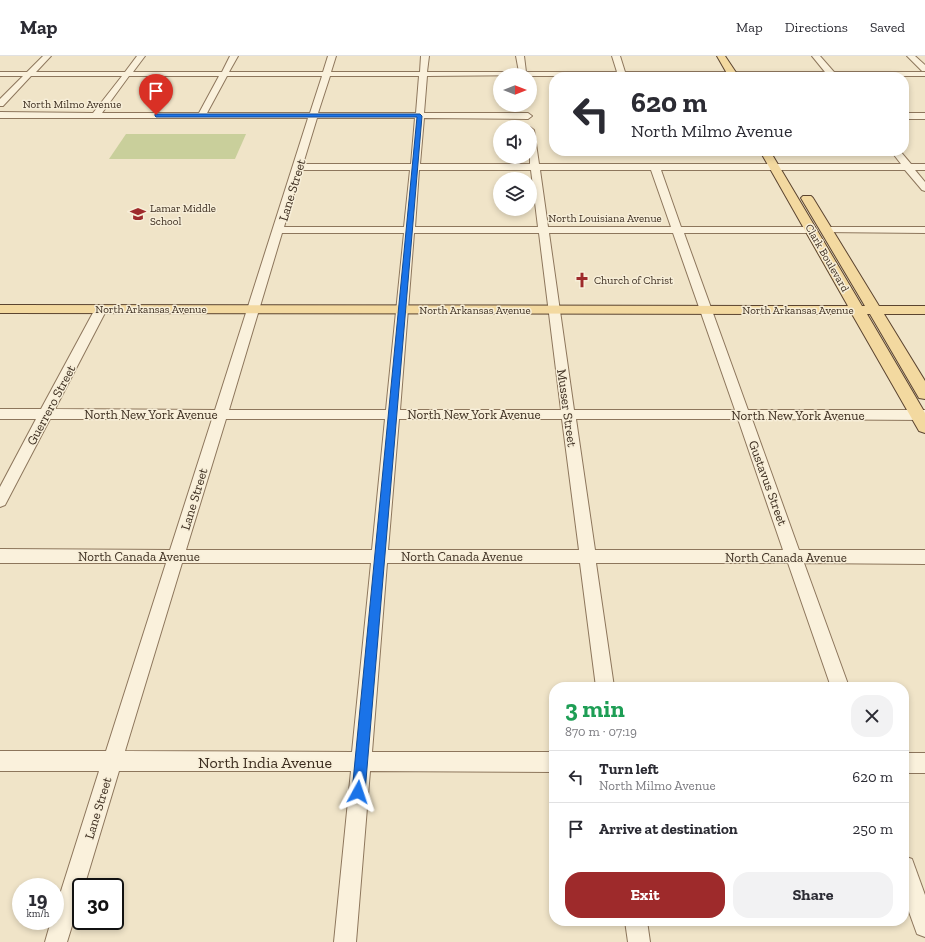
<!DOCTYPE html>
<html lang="en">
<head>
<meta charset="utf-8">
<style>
  :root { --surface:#fff; --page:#f2f2f3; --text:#2b2b33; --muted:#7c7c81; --line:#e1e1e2; --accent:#9e2a2b }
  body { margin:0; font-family:"Zilla Slab",serif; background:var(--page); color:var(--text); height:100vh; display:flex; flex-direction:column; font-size:15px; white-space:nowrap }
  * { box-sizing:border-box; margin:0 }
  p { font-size:13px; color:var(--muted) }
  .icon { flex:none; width:22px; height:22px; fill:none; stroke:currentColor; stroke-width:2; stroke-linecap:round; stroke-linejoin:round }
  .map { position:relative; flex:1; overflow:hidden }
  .panel { position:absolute; left:549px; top:626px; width:360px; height:244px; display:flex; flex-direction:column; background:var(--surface); border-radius:16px; box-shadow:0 2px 6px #0003 }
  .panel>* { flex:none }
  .top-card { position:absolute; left:549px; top:16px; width:360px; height:84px; border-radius:16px; box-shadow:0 2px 6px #0003; background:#fff; color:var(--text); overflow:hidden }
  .needle { width:26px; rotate:90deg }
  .tools { position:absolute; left:493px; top:12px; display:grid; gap:8px }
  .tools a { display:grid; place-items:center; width:44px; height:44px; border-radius:50%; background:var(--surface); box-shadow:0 2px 6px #0003; font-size:20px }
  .speed { position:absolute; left:12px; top:822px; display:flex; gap:8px; font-size:20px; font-weight:700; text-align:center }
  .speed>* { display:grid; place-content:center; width:52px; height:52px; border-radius:50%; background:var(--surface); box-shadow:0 2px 6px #0003; line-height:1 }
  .speed small { font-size:10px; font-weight:400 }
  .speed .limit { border:2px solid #111; border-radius:6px; background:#fff; color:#111 }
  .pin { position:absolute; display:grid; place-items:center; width:34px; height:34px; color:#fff; margin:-41px -17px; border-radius:50% 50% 50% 0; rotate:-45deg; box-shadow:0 0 4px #0007 }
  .pin .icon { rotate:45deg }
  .me { position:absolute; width:44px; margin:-22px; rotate:5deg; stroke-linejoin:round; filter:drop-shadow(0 0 3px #0008) }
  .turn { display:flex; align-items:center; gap:14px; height:84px; padding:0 16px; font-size:18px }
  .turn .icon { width:52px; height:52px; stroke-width:2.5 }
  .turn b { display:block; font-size:28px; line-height:34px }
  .round { display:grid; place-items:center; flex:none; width:42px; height:42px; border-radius:16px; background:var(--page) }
  .overview { display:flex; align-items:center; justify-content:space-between; height:68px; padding:0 16px }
  h1 { font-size:24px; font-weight:800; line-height:30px; color:#1e9e55 }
  .action { display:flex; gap:8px; margin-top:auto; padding:8px 16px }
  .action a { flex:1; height:46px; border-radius:16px; background:var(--accent); color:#fff; font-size:16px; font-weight:800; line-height:46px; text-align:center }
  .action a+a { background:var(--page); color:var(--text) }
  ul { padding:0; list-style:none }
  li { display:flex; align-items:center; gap:12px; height:52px; padding:0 16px; border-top:1px solid var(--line) }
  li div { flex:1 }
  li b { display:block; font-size:15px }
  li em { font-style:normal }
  header { display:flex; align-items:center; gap:24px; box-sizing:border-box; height:56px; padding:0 20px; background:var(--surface); border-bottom:1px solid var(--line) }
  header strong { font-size:19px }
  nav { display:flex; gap:22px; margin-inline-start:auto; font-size:14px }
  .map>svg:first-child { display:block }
  .green { fill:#c9cf9b }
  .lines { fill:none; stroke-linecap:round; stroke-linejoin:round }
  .minor-casing { stroke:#8d765c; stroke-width:2 }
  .major-casing { stroke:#5b4430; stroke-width:2 }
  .minor { fill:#faf1dc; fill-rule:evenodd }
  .major { fill:#f3d9a0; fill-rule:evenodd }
  .route { fill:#1a73e8; stroke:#114b97 }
  .labels { text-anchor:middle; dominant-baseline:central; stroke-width:3; stroke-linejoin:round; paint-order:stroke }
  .far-street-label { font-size:11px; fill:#3d2e20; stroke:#f7eed8 }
  .far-poi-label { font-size:11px; fill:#3d2e20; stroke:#f7eed8; text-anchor:start }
  .street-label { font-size:13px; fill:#3d2e20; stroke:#f7eed8 }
  .near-street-label { font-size:16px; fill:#3d2e20; stroke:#f7eed8 }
</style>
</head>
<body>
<header>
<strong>Map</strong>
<nav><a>Map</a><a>Directions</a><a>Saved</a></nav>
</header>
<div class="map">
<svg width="925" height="886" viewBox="0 0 925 886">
  <rect width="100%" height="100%" fill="#f0e4c8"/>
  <path class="green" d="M 126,78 L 246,78 L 235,103 L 109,103 Z"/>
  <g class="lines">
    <defs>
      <g id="minor">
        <path d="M 43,0 L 51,0 L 36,16 L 125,16 L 137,0 L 145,0 L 133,16 L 222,16 L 230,0 L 238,0 L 229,16 L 323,16 L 328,0 L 336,0 L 331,16 L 420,16 L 421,0 L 429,0 L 427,16 L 519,16 L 516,0 L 524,0 L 526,16 L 617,16 L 612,0 L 620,0 L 625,16 L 825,16 L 812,0 L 820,0 L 834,16 L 925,16 L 925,20 L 530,20 L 530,19 L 427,20 L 424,57 L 528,57 L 532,60 L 528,63 L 424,62 L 420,108 L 530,108 L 530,71 L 534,74 L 539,108 L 901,108 L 891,95 L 900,95 L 911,108 L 925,108 L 925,114 L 915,114 L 925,126 L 925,135 L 922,134 L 905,114 L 661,114 L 681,171 L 811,171 L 816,174 L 811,177 L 684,177 L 748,354 L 925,354 L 925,364 L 752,363 L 799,494 L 925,494 L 925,508 L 804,507 L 849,631 L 831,631 L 788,507 L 596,507 L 614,631 L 596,631 L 580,507 L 387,507 L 372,696 L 554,696 L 554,716 L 370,715 L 356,886 L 334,886 L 351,715 L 119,715 L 84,831 L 81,831 L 81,841 L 67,886 L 45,886 L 51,865 L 55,865 L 55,854 L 99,715 L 0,715 L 0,695 L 106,695 L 166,507 L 0,507 L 0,493 L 170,494 L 212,363 L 50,363 L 5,449 L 0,451 L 0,431 L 36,363 L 0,363 L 0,353 L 41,353 L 95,253 L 97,251 L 105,251 L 107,253 L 55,353 L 215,354 L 308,62 L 0,62 L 0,56 L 93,57 L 122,20 L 31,20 L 3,50 L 0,50 L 0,43 L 23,20 L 0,20 L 0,16 L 27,16 ZM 129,20 L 219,20 L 199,57 L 102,57 ZM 227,20 L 322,20 L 310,57 L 207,57 ZM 330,20 L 419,20 L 416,57 L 318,57 ZM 317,62 L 415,62 L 411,108 L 303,108 ZM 301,114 L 410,114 L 404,171 L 284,171 ZM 419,114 L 531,114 L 538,171 L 415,171 ZM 540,114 L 651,114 L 671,171 L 548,171 ZM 282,177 L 404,177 L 386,354 L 229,354 ZM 414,177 L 539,177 L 561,354 L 400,354 ZM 549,177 L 673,177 L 735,354 L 574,354 ZM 226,363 L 385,363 L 372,494 L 186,494 ZM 399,363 L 562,363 L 579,494 L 388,494 ZM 576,363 L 738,363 L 783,494 L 595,494 ZM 182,507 L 371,507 L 352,696 L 125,695 Z"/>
        <path d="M 907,0 L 915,0 L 925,9 L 925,15 L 922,15 Z"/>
        <rect x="904" y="57" width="21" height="6"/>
        <path d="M 826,171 L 925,171 L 925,177 L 822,176 L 821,174 Z"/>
        <rect x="904" y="697" width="21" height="20"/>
        <path d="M 904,800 L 912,803 L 925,839 L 925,881 L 917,878 L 904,842 Z"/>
        <path d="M 625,865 L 647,865 L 650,886 L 628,886 Z"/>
      </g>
      <g id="major">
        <path d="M 717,0 L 725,0 L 739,21 L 729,21 Z"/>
        <path d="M 760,95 L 770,95 L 862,250 L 865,250 L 801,142 L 803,140 L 811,140 L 813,142 L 879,250 L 925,250 L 925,258 L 884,258 L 925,325 L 925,343 L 919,342 L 870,258 L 867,258 L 925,357 L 925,377 L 919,375 L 852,258 L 0,257 L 0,249 L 848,250 Z"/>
      </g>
    </defs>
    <use href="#minor" class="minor-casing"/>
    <use href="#major" class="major-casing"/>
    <use href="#minor" class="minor"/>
    <use href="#major" class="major"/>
  </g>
  <path class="route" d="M 155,58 L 420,58 L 422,60 L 365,736 L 363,740 L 358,742 L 354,740 L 352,736 L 417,61 L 156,61 L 155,60 Z"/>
  <defs>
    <symbol id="school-bare" viewBox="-9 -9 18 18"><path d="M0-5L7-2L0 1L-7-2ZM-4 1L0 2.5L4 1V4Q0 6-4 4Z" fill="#9e2a2b" stroke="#f7eed8" stroke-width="2.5" paint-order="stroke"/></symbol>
    <symbol id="church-bare" viewBox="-9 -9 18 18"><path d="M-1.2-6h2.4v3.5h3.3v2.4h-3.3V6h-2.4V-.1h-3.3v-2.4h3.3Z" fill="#9e2a2b" stroke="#f7eed8" stroke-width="2.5" paint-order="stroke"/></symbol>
  </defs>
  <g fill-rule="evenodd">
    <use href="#school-bare" x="127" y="147" width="22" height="22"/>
    <use href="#church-bare" x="571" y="213" width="22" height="22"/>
  </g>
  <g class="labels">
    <g class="far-street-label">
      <text x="72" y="48">North Milmo Avenue</text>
      <text x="605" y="162">North Louisiana Avenue</text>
      <text transform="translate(827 202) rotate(60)">Clark Boulevard</text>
      <text x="151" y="253">North Arkansas Avenue</text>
      <text x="475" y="254">North Arkansas Avenue</text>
      <text x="798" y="254">North Arkansas Avenue</text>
    </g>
    <g class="far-poi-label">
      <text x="150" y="152">Lamar Middle<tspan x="150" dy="13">School</tspan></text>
      <text x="594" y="224">Church of Christ</text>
    </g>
    <g class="street-label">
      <text transform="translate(292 134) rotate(-73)">Lane Street</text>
      <text transform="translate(51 349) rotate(-62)">Guerrero Street</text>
      <text transform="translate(567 352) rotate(82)">Musser Street</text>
      <text x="151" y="358">North New York Avenue</text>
      <text x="474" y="358">North New York Avenue</text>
      <text x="798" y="359">North New York Avenue</text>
      <text transform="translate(768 427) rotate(70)">Gustavus Street</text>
      <text transform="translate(194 443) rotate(-73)">Lane Street</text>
      <text x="139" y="500">North Canada Avenue</text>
      <text x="462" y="500">North Canada Avenue</text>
      <text x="786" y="501">North Canada Avenue</text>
      <text transform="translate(98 752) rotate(-73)">Lane Street</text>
    </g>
    <g class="near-street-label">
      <text x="265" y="706">North India Avenue</text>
    </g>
  </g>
</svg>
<div class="tools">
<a><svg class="needle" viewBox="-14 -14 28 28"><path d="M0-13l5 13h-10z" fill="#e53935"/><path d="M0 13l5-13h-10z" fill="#7c7c81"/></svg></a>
<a><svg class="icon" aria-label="sound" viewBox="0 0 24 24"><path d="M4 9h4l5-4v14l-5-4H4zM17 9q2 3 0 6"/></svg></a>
<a><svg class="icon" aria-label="layers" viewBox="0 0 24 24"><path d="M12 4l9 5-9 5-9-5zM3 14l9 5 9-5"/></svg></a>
</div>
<div class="speed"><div>19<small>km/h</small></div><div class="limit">30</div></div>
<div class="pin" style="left:156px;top:59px;background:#d93025"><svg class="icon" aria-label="arrive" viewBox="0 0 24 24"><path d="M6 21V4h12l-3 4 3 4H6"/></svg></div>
<svg class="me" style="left:358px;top:736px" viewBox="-20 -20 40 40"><path d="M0-17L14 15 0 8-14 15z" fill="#1a73e8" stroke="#fff" stroke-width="4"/></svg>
<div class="top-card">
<div class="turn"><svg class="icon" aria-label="left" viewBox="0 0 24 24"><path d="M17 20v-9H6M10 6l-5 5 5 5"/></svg><div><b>620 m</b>North Milmo Avenue</div></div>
</div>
<section class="panel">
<div class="overview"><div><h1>3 min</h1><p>870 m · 07:19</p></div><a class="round"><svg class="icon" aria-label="close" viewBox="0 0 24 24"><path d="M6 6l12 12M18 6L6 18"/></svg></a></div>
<ul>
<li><svg class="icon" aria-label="left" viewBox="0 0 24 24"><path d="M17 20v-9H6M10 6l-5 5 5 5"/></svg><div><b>Turn left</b><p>North Milmo Avenue</p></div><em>620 m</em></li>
<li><svg class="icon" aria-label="arrive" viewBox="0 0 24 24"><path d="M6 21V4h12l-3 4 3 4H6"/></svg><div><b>Arrive at destination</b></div><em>250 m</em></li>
</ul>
<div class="action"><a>Exit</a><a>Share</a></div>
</section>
</div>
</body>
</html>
